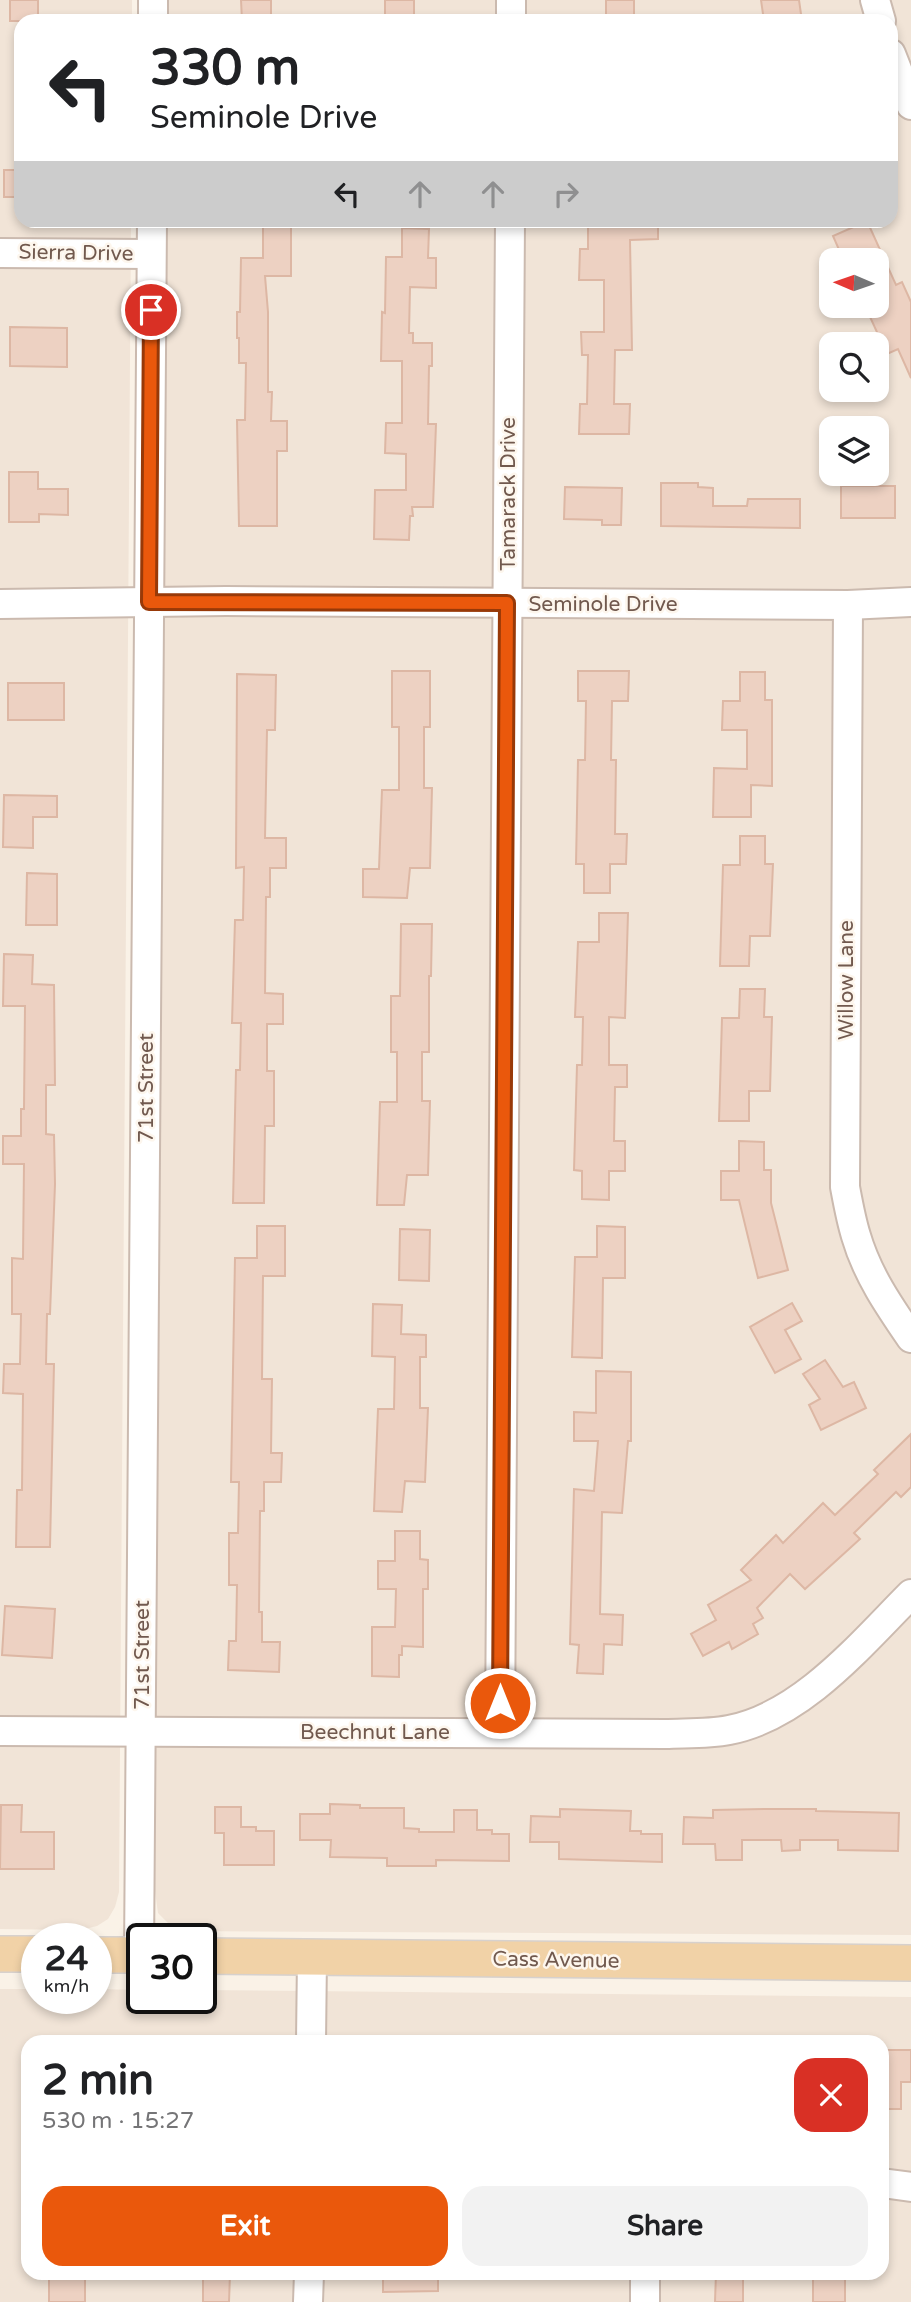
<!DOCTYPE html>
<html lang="en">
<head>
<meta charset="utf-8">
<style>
  :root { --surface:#fff; --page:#f2f2f2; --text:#202124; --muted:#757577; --accent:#ea580c }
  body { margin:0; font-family:"Varela Round",sans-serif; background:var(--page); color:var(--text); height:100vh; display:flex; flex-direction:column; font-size:26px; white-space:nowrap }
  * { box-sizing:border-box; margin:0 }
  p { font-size:23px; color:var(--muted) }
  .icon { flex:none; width:38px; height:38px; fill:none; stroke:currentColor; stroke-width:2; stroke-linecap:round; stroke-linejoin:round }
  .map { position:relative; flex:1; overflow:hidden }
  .drawer { position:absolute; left:21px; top:2035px; width:868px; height:245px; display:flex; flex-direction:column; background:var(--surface); border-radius:21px; box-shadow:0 4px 10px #0003 }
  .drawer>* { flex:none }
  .hud { position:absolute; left:14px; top:14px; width:884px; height:214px; border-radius:21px; box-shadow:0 4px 10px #0003; background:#fff; color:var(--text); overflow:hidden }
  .needle { width:46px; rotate:272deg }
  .fabs { position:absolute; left:819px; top:248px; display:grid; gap:14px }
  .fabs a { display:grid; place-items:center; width:70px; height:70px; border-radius:14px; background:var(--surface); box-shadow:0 4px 10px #0003; font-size:35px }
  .speed { position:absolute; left:21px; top:1923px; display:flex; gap:14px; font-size:35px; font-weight:700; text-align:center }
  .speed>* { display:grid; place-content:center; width:91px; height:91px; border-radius:50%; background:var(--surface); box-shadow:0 4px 10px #0003; line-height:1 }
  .speed small { font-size:18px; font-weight:400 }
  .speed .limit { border:4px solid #111; border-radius:10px; background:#fff; color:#111 }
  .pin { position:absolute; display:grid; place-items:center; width:60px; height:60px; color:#fff; margin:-30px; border:4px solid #fff; border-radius:50%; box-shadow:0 2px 7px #0007 }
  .me { position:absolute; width:77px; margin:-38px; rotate:0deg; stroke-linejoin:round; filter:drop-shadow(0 0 5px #0008) }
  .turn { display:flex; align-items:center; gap:24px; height:147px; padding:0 21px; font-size:32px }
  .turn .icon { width:91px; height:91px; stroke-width:2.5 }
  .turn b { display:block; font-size:49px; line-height:60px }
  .lanes { display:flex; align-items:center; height:66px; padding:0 21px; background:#0003; justify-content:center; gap:35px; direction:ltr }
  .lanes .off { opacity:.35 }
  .round { display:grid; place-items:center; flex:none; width:74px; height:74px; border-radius:21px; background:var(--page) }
  .head { display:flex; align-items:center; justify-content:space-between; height:119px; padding:0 21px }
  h1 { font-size:42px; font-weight:700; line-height:52px }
  .cta { display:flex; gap:14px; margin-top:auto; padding:14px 21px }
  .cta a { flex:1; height:80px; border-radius:21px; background:var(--accent); color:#fff; font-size:28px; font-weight:700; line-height:80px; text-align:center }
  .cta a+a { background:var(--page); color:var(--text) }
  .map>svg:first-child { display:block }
  .residential { fill:#f1e4d7; fill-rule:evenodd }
  .building { fill:#edd1c2; stroke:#ddb7a4; stroke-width:2 }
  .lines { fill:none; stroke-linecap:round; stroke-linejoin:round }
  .minor-casing { stroke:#cbbaaf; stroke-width:32 }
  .major-casing { stroke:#d7d1cd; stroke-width:38 }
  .minor { stroke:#fff; stroke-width:28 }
  .major { stroke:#f1d2a7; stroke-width:35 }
  .route-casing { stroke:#983908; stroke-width:18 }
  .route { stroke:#ea580c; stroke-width:12 }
  .labels { text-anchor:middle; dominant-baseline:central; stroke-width:5; stroke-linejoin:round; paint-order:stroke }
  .street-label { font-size:21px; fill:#71594e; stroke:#fdf6ed }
</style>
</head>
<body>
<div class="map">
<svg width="911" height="2302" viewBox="0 0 911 2302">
  <rect width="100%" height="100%" fill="#faf2e7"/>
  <g class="residential">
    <path d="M 0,0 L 132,0 L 132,21 L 21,21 L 21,220 L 131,221 L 119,1892 L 115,1907 L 108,1919 L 97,1926 L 81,1930 L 0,1929 Z"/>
    <path d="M 168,0 L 911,0 L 911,1935 L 181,1931 L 169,1924 L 158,1913 L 154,1884 L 167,221 L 891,220 L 891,21 L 168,21 ZM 831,261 L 877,261 L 877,306 L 831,306 ZM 831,345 L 877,345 L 877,390 L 831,390 ZM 831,429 L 877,429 L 877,474 L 831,474 Z"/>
    <path d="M 0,1989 L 37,1989 L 37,1998 L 96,1998 L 96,1989 L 142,1990 L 142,1998 L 201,1998 L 201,1990 L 911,1997 L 911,2302 L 0,2302 ZM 28,2042 L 882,2042 L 882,2273 L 28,2273 Z"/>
  </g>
  <g class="building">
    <rect x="10" y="0" width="28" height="21"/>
    <path d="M 241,0 L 271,0 L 271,21 L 242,21 Z"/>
    <rect x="385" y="0" width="29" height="21"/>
    <rect x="606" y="0" width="28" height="21"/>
    <path d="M 761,0 L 799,0 L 802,21 L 764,21 Z"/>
    <rect x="4" y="170" width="17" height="27"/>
    <path d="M 588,220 L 658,220 L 658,239 L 630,240 L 632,350 L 615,350 L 614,404 L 630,404 L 629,434 L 579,434 L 580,404 L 587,404 L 588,355 L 582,355 L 581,332 L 604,332 L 604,280 L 579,280 L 580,249 L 588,249 Z"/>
    <path d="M 867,221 L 896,285 L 902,282 L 911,302 L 911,378 L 898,349 L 887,354 L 865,306 L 885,306 L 877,289 L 877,261 L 844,261 L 833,236 Z"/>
    <path d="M 263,226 L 291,226 L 291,276 L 265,276 L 268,312 L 268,392 L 272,392 L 271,421 L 287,421 L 287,451 L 277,451 L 277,526 L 239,526 L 237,420 L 245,420 L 246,363 L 239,363 L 239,338 L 237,338 L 237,312 L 240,312 L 241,258 L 263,258 Z"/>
    <path d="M 402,228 L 429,229 L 428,258 L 436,258 L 436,288 L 410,287 L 409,333 L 413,333 L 413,343 L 432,343 L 432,366 L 429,366 L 428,424 L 436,424 L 433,507 L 412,507 L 413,516 L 410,516 L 409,540 L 374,539 L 375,490 L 406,490 L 406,454 L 385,453 L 386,423 L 402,423 L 402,361 L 381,361 L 382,312 L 385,313 L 386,257 L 402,257 Z"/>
    <path d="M 10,327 L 67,328 L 67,367 L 10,366 Z"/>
    <path d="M 9,472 L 38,472 L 38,489 L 68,489 L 68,515 L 39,514 L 39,522 L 9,522 Z"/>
    <path d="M 661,483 L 698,483 L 698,487 L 713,488 L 713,506 L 747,506 L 748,499 L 800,499 L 800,528 L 661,526 Z"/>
    <rect x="841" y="486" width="54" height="32"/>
    <path d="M 565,487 L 622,488 L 621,525 L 602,525 L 602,520 L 564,519 Z"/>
    <path d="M 392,671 L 430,671 L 430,727 L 424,727 L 424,788 L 432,788 L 430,868 L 410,868 L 407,898 L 363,897 L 363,869 L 379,869 L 382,790 L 399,790 L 399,727 L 392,727 Z"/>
    <path d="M 578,671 L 629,671 L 628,701 L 612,701 L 611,760 L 616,760 L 615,834 L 627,834 L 626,864 L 610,864 L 610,893 L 584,893 L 584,864 L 576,864 L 578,760 L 585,760 L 586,701 L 578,701 Z"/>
    <path d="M 740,672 L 765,672 L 765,700 L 772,700 L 772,786 L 751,785 L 751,817 L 713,817 L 714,768 L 747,769 L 747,730 L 722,730 L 723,701 L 740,701 Z"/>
    <path d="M 237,674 L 276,675 L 275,730 L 267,730 L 265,838 L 286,838 L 286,868 L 270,868 L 270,897 L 266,897 L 265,993 L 283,994 L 283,1024 L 267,1024 L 267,1071 L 274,1071 L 274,1126 L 265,1126 L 264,1203 L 233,1203 L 236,1070 L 240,1070 L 241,1023 L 232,1023 L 235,920 L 243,920 L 244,867 L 236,868 Z"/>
    <rect x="8" y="683" width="56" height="37"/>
    <path d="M 4,795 L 57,796 L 57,817 L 33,817 L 33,848 L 3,847 Z"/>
    <path d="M 740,836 L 765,836 L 765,864 L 773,864 L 770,936 L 750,936 L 749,966 L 720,966 L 723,865 L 740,865 Z"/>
    <path d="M 27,873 L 57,874 L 57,925 L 26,925 Z"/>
    <path d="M 599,913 L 628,913 L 625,1018 L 609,1017 L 609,1065 L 627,1065 L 627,1087 L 615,1087 L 614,1141 L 625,1141 L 625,1171 L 609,1171 L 609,1200 L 582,1199 L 582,1171 L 574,1170 L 577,1065 L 582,1065 L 583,1017 L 575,1017 L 578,942 L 599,942 Z"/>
    <path d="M 401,924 L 432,924 L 431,976 L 429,976 L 429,1052 L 422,1052 L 422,1101 L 430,1101 L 428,1175 L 407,1175 L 404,1205 L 377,1205 L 380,1102 L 397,1102 L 397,1052 L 391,1052 L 391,996 L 400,996 Z"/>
    <path d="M 4,954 L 33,955 L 32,984 L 54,985 L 55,1085 L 46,1085 L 46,1134 L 54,1135 L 55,1184 L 50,1314 L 47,1314 L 46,1364 L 54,1364 L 50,1547 L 16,1547 L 17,1490 L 22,1490 L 23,1394 L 3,1393 L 4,1364 L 20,1364 L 21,1314 L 12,1314 L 12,1258 L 23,1259 L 24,1164 L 3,1164 L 3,1136 L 21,1136 L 21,1109 L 24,1109 L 25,1006 L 3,1006 Z"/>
    <path d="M 740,989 L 765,989 L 764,1017 L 772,1017 L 770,1091 L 749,1091 L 749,1121 L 719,1121 L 722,1018 L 739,1018 Z"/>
    <path d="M 739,1141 L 764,1142 L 764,1170 L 771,1170 L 771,1203 L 788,1270 L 758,1278 L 739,1200 L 721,1200 L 721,1171 L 739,1171 Z"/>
    <path d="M 257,1226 L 285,1226 L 285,1276 L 263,1276 L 262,1379 L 272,1379 L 271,1453 L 282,1453 L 281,1482 L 264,1482 L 264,1511 L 260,1511 L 259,1612 L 262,1612 L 262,1642 L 280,1642 L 279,1672 L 228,1670 L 229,1641 L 236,1641 L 237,1585 L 229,1585 L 229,1533 L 238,1533 L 239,1482 L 231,1482 L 235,1258 L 257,1258 Z"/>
    <path d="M 597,1226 L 625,1227 L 625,1278 L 603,1278 L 602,1358 L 572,1357 L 575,1257 L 597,1257 Z"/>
    <path d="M 400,1229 L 430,1230 L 429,1281 L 399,1280 Z"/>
    <path d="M 792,1303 L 802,1321 L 785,1330 L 801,1359 L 775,1373 L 750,1327 Z"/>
    <path d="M 373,1304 L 402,1305 L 401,1334 L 426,1335 L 426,1357 L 420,1357 L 420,1408 L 428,1408 L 425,1482 L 405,1481 L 402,1512 L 374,1511 L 378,1409 L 394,1409 L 395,1357 L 372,1356 Z"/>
    <path d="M 825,1360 L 843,1387 L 854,1382 L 866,1408 L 821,1430 L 809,1405 L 820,1399 L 803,1374 Z"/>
    <path d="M 596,1371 L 631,1372 L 631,1441 L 628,1441 L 622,1513 L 602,1512 L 600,1614 L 623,1615 L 622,1645 L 604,1644 L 603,1674 L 577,1673 L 579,1645 L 570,1644 L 574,1489 L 594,1491 L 598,1441 L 574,1441 L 574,1412 L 596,1413 Z"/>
    <path d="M 911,1434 L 911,1487 L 901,1497 L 896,1492 L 854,1533 L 860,1539 L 805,1589 L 790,1574 L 757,1608 L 763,1618 L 753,1624 L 758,1634 L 732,1649 L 729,1642 L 703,1656 L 691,1634 L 716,1620 L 708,1605 L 751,1580 L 741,1570 L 776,1535 L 783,1543 L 823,1503 L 835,1515 L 878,1474 L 874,1470 Z"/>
    <path d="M 395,1531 L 420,1531 L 420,1559 L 428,1560 L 428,1589 L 423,1589 L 423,1647 L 402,1646 L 402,1655 L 399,1655 L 399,1677 L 372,1676 L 372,1627 L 395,1627 L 396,1589 L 378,1589 L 378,1561 L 395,1561 Z"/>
    <path d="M 5,1606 L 55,1609 L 52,1658 L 2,1655 Z"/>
    <path d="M 330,1804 L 360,1805 L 360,1808 L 404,1808 L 404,1828 L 419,1829 L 419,1832 L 454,1832 L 454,1810 L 477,1810 L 477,1830 L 492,1830 L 492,1834 L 509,1834 L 509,1861 L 436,1860 L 436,1866 L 387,1866 L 387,1858 L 330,1857 L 331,1840 L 300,1840 L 300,1814 L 330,1814 Z"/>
    <path d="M 1,1805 L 22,1805 L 21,1832 L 54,1832 L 54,1869 L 0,1869 Z"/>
    <path d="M 215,1807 L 241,1807 L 241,1827 L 256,1827 L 256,1831 L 274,1831 L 274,1865 L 224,1865 L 224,1833 L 215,1833 Z"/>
    <path d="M 560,1809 L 631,1811 L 630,1831 L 641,1831 L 641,1834 L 662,1834 L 662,1862 L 559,1859 L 559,1842 L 530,1842 L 531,1816 L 560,1817 Z"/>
    <path d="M 765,1809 L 816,1809 L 816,1811 L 899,1813 L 898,1851 L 838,1850 L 838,1840 L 800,1840 L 800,1850 L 782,1851 L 781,1840 L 742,1840 L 742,1860 L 716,1860 L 715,1844 L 683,1844 L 684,1817 L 713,1818 L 713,1810 Z"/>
    <path d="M 882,2050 L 911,2050 L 911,2082 L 901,2082 L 901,2109 L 882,2109 Z"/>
    <rect x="49" y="2273" width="36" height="29"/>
    <path d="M 383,2273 L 438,2273 L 438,2291 L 383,2292 Z"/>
    <path d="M 716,2273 L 743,2273 L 743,2302 L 715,2302 Z"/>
    <rect x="813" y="2273" width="32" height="29"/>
    <path d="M 203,2274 L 230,2274 L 229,2302 L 203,2302 Z"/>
  </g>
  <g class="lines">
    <defs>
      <g id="minor">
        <path d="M 875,0 L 881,21"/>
        <path d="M 153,21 L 153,0"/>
        <path d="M 511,21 L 511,0"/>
        <path d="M 891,54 L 911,105"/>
        <path d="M 0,253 L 151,254"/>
        <path d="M 0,604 L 226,601 L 848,605 L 911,602"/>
        <path d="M 848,605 L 845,1187 C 848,1203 851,1220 856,1236 C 867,1274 889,1306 911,1338"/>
        <path d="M 0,1731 L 665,1734 C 687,1733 708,1734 729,1730 C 802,1716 861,1644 911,1594"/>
        <path d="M 500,1733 L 510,220"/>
        <path d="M 139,1955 L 152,220"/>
        <path d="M 311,2042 L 312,1957"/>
        <path d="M 882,2183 L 911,2187"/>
        <path d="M 308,2302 L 309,2273"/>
        <path d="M 645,2302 L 645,2273"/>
      </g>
      <g id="major">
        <path d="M 0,1954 L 37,1954"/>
        <path d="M 96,1955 L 142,1955"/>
        <path d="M 201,1956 L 911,1963"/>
      </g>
    </defs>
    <use href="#minor" class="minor-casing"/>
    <use href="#major" class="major-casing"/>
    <use href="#minor" class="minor"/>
    <use href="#major" class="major"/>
  </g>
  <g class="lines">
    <defs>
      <path id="route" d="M 151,310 L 149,602 L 507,603 L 500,1703"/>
    </defs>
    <use href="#route" class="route-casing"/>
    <use href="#route" class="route"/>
  </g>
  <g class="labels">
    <g class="street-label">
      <text transform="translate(76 253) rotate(1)">Sierra Drive</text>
      <text transform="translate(508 494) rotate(-90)">Tamarack Drive</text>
      <text x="603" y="604">Seminole Drive</text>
      <text transform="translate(846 980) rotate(-90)">Willow Lane</text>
      <text transform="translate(146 1088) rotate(-90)">71st Street</text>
      <text transform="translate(142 1655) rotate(-90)">71st Street</text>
      <text x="375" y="1732">Beechnut Lane</text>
      <text transform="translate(556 1960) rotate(1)">Cass Avenue</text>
    </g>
  </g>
</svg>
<div class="fabs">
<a><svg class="needle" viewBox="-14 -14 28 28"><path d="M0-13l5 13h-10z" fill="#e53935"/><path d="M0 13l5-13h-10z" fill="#757577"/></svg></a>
<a><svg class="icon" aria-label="search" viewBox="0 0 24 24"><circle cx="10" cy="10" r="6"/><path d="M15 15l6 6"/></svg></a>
<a><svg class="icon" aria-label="layers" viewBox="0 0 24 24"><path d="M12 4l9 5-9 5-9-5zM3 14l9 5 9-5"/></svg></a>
</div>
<div class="speed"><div>24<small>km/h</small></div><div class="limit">30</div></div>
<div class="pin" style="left:151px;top:310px;background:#d93025"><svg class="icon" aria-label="arrive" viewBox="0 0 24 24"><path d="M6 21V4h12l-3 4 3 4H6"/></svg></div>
<svg class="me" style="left:500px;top:1703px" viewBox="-20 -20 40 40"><circle r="17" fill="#ea580c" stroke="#fff" stroke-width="3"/><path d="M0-11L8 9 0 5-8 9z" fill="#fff"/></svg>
<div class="hud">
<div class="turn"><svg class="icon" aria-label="left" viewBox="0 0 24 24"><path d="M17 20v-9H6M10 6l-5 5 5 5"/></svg><div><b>330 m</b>Seminole Drive</div></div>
<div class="lanes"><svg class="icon" aria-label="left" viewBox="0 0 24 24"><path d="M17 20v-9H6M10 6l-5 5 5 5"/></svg><svg class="icon off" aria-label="ahead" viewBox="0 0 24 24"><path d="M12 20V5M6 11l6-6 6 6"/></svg><svg class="icon off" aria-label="ahead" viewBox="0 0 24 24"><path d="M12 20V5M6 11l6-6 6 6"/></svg><svg class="icon off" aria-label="right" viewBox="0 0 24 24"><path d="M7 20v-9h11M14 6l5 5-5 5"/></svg></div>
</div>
<section class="drawer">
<div class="head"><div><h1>2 min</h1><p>530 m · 15:27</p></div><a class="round" style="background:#d93025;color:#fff"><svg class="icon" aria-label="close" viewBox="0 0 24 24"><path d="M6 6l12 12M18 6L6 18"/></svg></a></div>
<div class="cta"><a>Exit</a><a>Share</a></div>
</section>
</div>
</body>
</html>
